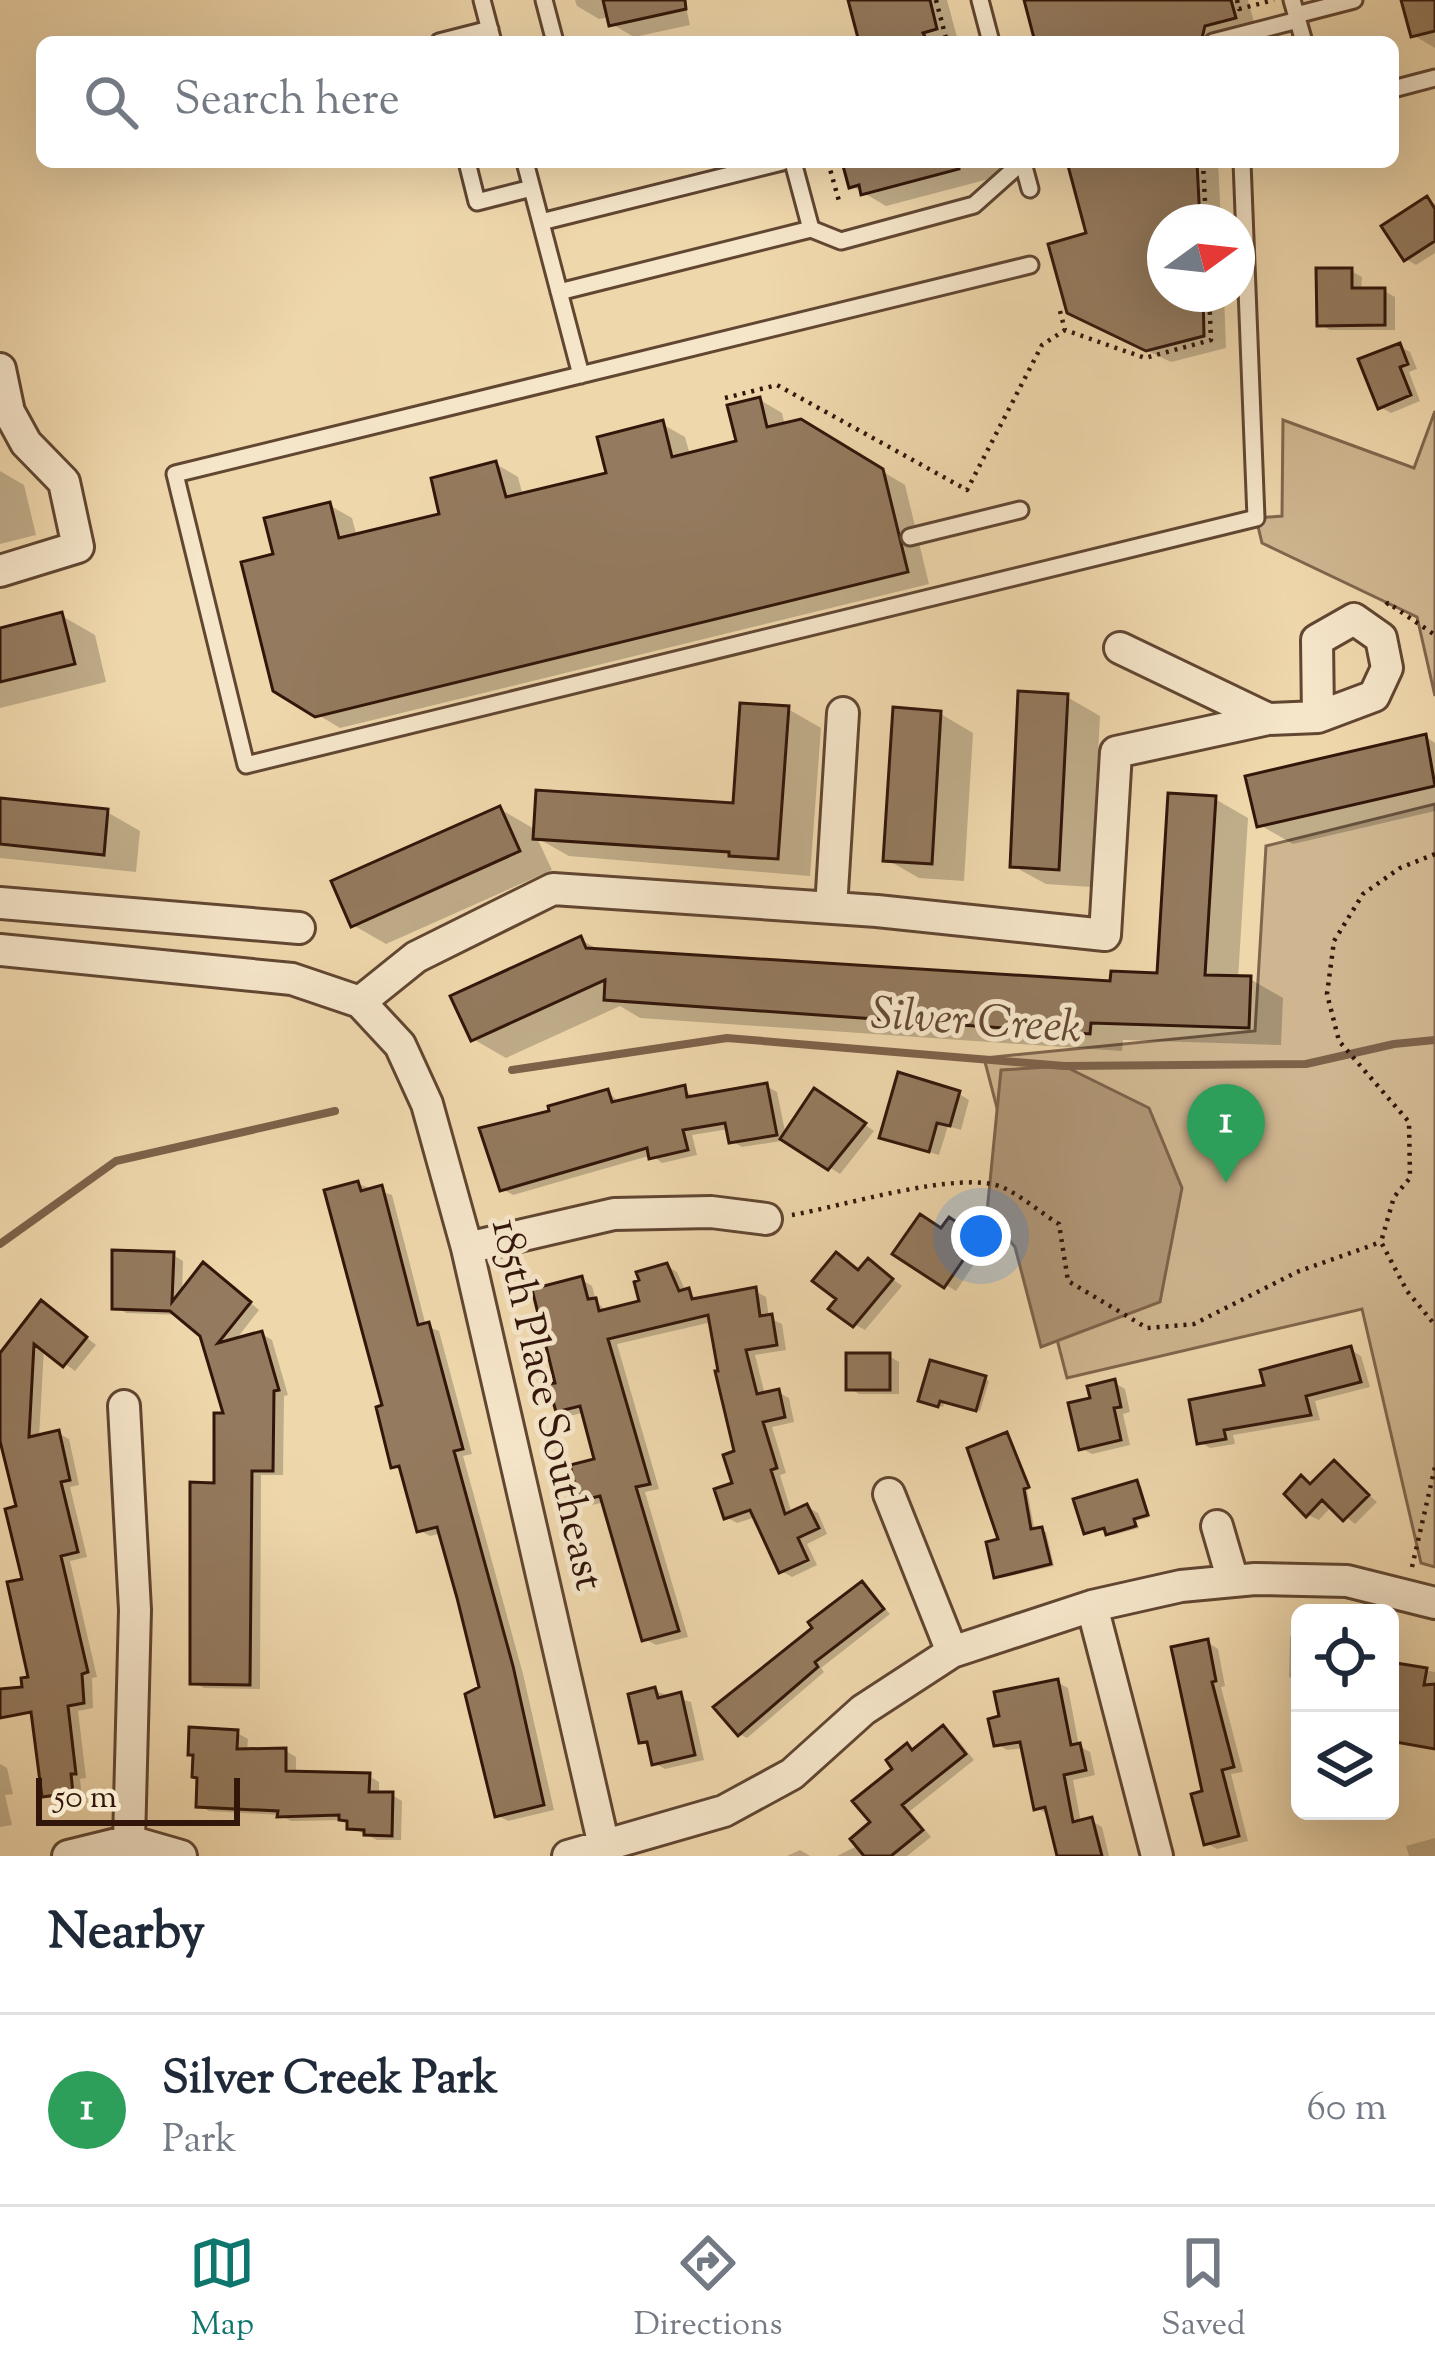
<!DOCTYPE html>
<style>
:root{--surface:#fff;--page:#f2f2f3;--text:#1f2937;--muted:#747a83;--line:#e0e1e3;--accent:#0f766e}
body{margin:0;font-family:"Sorts Mill Goudy",serif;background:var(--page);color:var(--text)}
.controls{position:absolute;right:36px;bottom:36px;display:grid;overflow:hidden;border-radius:18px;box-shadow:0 12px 48px #0002}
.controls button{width:108px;height:108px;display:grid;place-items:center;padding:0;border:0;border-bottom:3px solid var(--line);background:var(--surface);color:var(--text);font:60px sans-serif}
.compass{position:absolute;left:1147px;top:204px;width:108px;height:108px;border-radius:50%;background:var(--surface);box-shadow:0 12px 48px #0002;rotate:75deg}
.scale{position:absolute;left:36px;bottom:30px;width:204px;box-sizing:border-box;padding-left:12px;border:6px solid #32160a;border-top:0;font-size:33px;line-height:42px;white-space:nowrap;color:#32160a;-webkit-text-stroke:9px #f5e5c9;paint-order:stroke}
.you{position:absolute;left:981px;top:1236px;width:42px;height:42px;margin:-30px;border:9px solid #fff;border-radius:50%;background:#1a73e8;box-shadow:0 0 0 18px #1a73e833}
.badge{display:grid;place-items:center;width:78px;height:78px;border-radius:50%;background:var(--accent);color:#fff;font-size:39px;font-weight:700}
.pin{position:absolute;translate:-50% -99px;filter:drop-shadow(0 3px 6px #0008)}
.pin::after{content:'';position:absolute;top:63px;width:42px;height:36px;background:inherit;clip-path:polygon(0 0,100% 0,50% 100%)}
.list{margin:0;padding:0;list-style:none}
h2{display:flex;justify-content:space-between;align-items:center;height:156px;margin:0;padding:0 48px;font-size:51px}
h2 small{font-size:39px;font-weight:400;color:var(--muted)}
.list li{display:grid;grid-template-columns:78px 1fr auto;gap:36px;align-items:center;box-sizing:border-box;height:192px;padding:0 48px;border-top:3px solid var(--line)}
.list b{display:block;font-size:45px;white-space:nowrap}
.list p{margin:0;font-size:39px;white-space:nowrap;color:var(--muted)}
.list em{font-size:39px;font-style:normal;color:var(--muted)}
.icon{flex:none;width:66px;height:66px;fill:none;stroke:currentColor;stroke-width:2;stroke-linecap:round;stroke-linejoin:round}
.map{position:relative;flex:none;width:1435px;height:1856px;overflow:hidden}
.search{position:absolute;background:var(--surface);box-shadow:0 12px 48px #0002;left:36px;right:36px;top:36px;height:132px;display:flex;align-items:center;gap:30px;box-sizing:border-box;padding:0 42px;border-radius:18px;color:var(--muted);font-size:45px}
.sheet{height:348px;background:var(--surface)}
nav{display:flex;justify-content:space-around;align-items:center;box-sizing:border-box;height:168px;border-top:3px solid var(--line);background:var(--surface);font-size:33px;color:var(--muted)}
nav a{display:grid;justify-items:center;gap:6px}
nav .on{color:var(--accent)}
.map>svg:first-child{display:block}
</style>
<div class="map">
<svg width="1435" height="1856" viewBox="0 0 1435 1856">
<rect width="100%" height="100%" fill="#efd7ac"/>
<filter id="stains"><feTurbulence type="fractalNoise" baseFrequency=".00167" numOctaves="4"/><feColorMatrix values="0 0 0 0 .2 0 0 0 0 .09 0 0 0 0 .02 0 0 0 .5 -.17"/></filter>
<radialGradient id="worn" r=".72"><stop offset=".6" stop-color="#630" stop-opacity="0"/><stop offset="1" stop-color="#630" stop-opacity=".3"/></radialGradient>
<!-- green -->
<path fill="#cfb690" stroke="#80664d" stroke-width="3" d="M 1435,411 L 1435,696 L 1417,617 L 1262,543 L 1256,518 L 1282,516 L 1283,420 L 1414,468 Z
M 1435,804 L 1435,1567 L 1421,1563 L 1362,1309 L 1067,1378 L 984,1058 L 1255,1031 L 1266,846 Z"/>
<!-- water -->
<path fill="#af9575" stroke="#7d624a" stroke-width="3" d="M 1064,1066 L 1149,1108 L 1182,1188 L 1160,1302 L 1041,1347 L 1015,1247 L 987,1212 L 1001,1070 Z"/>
<!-- shadow -->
<path fill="#0003" d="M 575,0 L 681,0 L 685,3 L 690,25 L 634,37 L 612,24 L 610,17 L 599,19 L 577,6 Z
M 851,0 L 947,0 L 958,41 L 862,42 Z
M 1027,0 L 1248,0 L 1256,30 L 1232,42 L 1038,42 Z
M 1404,0 L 1435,0 L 1435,48 L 1413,35 Z
M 845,162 L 1013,162 L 1006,164 L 1008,174 L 886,206 L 852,186 Z
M 1070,162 L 1218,162 L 1221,222 L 1165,222 L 1165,294 L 1224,294 L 1226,348 L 1171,362 L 1093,325 L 1090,236 Z
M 1427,200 L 1435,204 L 1435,253 L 1416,265 L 1406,259 Z
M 1351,271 L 1362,277 L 1361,291 L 1384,291 L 1395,297 L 1395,330 L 1330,330 L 1320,324 Z
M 1399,346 L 1410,352 L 1417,369 L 1409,372 L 1420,401 L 1391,413 L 1380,407 Z
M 760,400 L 782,413 L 785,426 L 800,422 L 905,485 L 929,584 L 340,728 L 275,689 L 277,557 L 329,505 L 352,518 L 357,537 L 443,516 L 496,464 L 518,477 L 523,496 L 610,475 L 662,424 L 685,437 L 690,455 L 739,443 Z
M 0,471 L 24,485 L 36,535 L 0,544 Z
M 62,616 L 95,635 L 106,682 L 0,708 L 0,631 Z
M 1067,697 L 1100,716 L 1091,887 L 1046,884 L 1013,866 Z
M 788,709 L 821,728 L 810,876 L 569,856 L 537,838 L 552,870 L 386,944 L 353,925 L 500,809 L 536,830 L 736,806 Z
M 941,714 L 973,733 L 964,881 L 919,878 L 886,859 Z
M 1426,737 L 1435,743 L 1435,811 L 1293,844 L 1260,825 Z
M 1215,799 L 1248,818 L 1238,979 L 1250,979 L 1283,998 L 1281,1045 L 1123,1040 L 1122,1051 L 640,1018 L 620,1006 L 506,1058 L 473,1039 L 581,940 L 601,951 L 1113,984 L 1160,976 Z
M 0,801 L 107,812 L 140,831 L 136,872 L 0,858 Z
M 766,1086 L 777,1092 L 786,1136 L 825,1097 L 874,1131 L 840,1174 L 787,1140 L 742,1147 L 732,1141 L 729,1129 L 692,1135 L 697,1155 L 662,1163 L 652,1155 L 513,1195 L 502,1189 L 553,1113 L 608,1092 L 620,1103 L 684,1089 L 696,1099 Z
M 959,1094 L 969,1100 L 961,1130 L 948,1126 L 939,1155 L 883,1137 Z
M 358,1184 L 392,1195 L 426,1326 L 439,1331 L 472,1454 L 463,1456 L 523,1674 L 554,1810 L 508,1821 L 497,1815 L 483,1688 L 442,1533 L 430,1536 L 419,1530 L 404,1472 L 393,1466 Z
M 960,1227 L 987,1245 L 956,1291 L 896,1254 Z
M 173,1255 L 183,1261 L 182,1294 L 214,1272 L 259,1310 L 234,1342 L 262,1334 L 272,1340 L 288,1395 L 284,1396 L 283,1475 L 261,1475 L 260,1689 L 204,1688 L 193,1682 L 227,1416 L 203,1334 L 180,1315 L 126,1313 L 116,1307 Z
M 869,1261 L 902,1286 L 865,1330 L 854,1324 L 860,1272 Z
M 667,1266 L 677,1272 L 686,1292 L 700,1300 L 755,1291 L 766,1297 L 769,1318 L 782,1324 L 786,1350 L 755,1355 L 765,1395 L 778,1392 L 789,1398 L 794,1422 L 772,1427 L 786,1473 L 780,1475 L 792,1514 L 807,1507 L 818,1513 L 827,1534 L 807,1544 L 817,1565 L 792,1577 L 781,1571 L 756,1517 L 737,1523 L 726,1517 L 736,1485 L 738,1453 L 712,1322 L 617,1344 L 659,1489 L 645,1492 L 688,1637 L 656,1645 L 645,1639 L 605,1502 L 592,1505 L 581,1499 L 598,1461 L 585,1412 L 570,1416 L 559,1410 L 559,1385 L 582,1280 L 592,1286 L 596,1301 L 607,1312 L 643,1303 Z
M 52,1310 L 96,1345 L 75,1371 L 44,1348 L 39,1438 L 58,1433 L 69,1439 L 79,1485 L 70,1487 L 87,1557 L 70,1561 L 97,1677 L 92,1678 L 93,1708 L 78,1711 L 86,1778 L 80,1779 L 82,1798 L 55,1801 L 45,1795 L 19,1508 L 0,1429 L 0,1358 Z
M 1351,1350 L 1361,1356 L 1370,1387 L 1315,1401 L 1320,1420 L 1233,1435 L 1235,1444 L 1210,1448 L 1200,1442 L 1268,1388 Z
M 889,1356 L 899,1362 L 899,1394 L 859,1394 L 849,1388 Z
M 985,1379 L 989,1381 L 980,1411 L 945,1401 L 943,1407 L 925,1402 Z
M 1115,1383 L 1125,1389 L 1130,1412 L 1123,1414 L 1130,1445 L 1092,1454 L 1081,1448 L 1093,1400 Z
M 1007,1436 L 1031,1489 L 1027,1490 L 1035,1532 L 1046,1532 L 1054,1566 L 1001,1578 L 997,1576 Z
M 1334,1464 L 1377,1502 L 1355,1524 L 1332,1506 L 1319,1520 L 1308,1515 L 1302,1479 L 1313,1485 Z
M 1137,1483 L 1141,1486 L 1150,1517 L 1136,1521 L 1139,1528 L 1113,1535 L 1107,1530 L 1086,1532 Z
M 862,1584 L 890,1614 L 821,1668 L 824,1672 L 747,1738 L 739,1734 L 817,1628 Z
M 1290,1636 L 1300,1636 L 1300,1683 L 1289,1677 Z
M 1207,1642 L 1218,1649 L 1225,1686 L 1221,1687 L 1243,1772 L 1231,1774 L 1248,1841 L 1217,1849 L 1206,1843 Z
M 1390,1665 L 1435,1672 L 1435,1747 L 1390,1743 Z
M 1057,1682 L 1068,1688 L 1079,1746 L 1090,1752 L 1095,1775 L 1073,1780 L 1081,1823 L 1092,1821 L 1102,1827 L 1109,1856 L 1060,1856 L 1047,1814 L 1037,1808 L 1024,1748 L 1007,1750 L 997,1744 Z
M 654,1691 L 691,1702 L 704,1760 L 665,1769 L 655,1763 L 651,1747 L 642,1741 Z
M 944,1729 L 953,1734 L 974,1760 L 910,1811 L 931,1837 L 907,1856 L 837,1856 L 859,1845 L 874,1823 L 907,1747 L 915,1751 Z
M 237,1733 L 248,1739 L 247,1752 L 286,1751 L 296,1757 L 296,1774 L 369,1776 L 379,1782 L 379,1795 L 392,1795 L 402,1801 L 401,1840 L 377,1840 L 350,1827 L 345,1820 L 291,1821 L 280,1815 L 209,1811 L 199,1805 Z
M 0,1764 L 7,1768 L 13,1794 L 5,1795 L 12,1825 L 0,1827 Z
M 1435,1838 L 1435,1856 L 1409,1856 L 1406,1846 Z
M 800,1850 L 810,1856 L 787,1856 Z"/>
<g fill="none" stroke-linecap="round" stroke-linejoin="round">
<!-- stream -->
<path stroke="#7d624a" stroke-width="8" d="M 512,1070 L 727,1038 L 1064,1066 L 1306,1064 L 1394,1044 L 1435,1040
M 0,1244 L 116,1161 L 335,1111"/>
</g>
<!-- building -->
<path fill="#947a5e" stroke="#32160a" stroke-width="3" d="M 603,0 L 685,0 L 686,9 L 609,26 Z
M 848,0 L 930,0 L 937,29 L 923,33 L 928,42 L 859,42 Z
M 1024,0 L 1231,0 L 1236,18 L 1205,26 L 1201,42 L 1035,42 Z
M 1401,0 L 1435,0 L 1435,31 L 1411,37 Z
M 842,162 L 958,162 L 959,169 L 861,195 L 859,185 L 849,188 Z
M 1067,162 L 1197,162 L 1200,222 L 1165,222 L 1165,294 L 1203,294 L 1204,336 L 1146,351 L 1067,313 L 1048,244 L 1086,233 Z
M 1427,196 L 1435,209 L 1435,241 L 1404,261 L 1381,226 Z
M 1316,268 L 1352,268 L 1352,288 L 1385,288 L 1385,325 L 1317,326 Z
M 1400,343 L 1408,364 L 1400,367 L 1411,395 L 1378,409 L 1358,359 Z
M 760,397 L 767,427 L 801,419 L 883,469 L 908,572 L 315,717 L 273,691 L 241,562 L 273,554 L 264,518 L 330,502 L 339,538 L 439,514 L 431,478 L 496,461 L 506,497 L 606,473 L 597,437 L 663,420 L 672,457 L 736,441 L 727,405 Z
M 62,612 L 75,664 L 0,682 L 0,628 Z
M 1018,691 L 1068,694 L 1059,870 L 1010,867 Z
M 740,703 L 789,706 L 778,859 L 729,856 L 729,852 L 533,839 L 536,790 L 733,803 Z
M 893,707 L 941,711 L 932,864 L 883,861 Z
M 1426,734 L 1435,786 L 1257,827 L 1245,776 Z
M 1168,793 L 1216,796 L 1205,975 L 1251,976 L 1249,1028 L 1091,1023 L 1090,1034 L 604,1000 L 605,980 L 471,1041 L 450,996 L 581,936 L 586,948 L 1110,981 L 1111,971 L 1157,973 Z
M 0,798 L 108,809 L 104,855 L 0,844 Z
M 500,806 L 520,851 L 351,927 L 331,881 Z
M 898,1072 L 960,1091 L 950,1126 L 937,1123 L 929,1152 L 879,1138 Z
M 767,1083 L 777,1135 L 729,1143 L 725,1123 L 683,1130 L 688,1150 L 649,1159 L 647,1148 L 500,1191 L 479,1128 L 549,1111 L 548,1106 L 608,1089 L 612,1102 L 685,1085 L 687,1097 Z
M 814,1088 L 866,1123 L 828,1170 L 780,1139 Z
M 358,1181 L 361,1191 L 382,1185 L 418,1325 L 429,1322 L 463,1449 L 454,1451 L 513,1666 L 544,1805 L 495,1817 L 465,1694 L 479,1687 L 457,1598 L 437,1527 L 417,1532 L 399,1466 L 391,1468 L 376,1407 L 382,1405 L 324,1190 Z
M 920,1214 L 941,1228 L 949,1217 L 979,1237 L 944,1288 L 892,1254 Z
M 112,1250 L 174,1252 L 172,1302 L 203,1262 L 251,1302 L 218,1343 L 262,1331 L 279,1390 L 274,1391 L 273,1471 L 252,1471 L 250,1685 L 190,1684 L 190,1482 L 214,1483 L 214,1413 L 223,1413 L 200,1336 L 170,1311 L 112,1309 Z
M 836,1252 L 858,1270 L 868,1258 L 893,1279 L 853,1327 L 828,1309 L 836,1299 L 812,1281 Z
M 667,1263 L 679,1291 L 689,1288 L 692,1299 L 756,1287 L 760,1316 L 772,1314 L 777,1345 L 746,1350 L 757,1394 L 779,1389 L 785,1417 L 763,1422 L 777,1468 L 771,1470 L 785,1514 L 807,1504 L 819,1528 L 798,1538 L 808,1560 L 779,1573 L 750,1510 L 724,1519 L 714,1489 L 732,1483 L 723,1455 L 734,1451 L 715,1371 L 718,1371 L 708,1315 L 608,1339 L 650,1484 L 636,1487 L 679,1631 L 642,1641 L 600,1496 L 579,1501 L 570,1465 L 594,1459 L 580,1406 L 556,1412 L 548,1384 L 555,1383 L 532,1289 L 582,1276 L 588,1299 L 596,1298 L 599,1311 L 639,1301 L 634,1282 L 639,1280 L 636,1272 Z
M 41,1300 L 87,1337 L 63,1367 L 34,1344 L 29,1437 L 59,1430 L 70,1480 L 61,1482 L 78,1552 L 61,1556 L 88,1672 L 82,1674 L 84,1703 L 68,1706 L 76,1774 L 71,1774 L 73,1793 L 42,1797 L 31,1712 L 0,1718 L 0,1689 L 22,1687 L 21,1678 L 28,1677 L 7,1582 L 22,1579 L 5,1509 L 16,1506 L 0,1441 L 0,1353 Z
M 1351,1346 L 1361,1382 L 1306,1396 L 1311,1415 L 1224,1430 L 1226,1439 L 1197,1444 L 1189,1400 L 1264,1385 L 1260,1370 Z
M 846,1353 L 890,1353 L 890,1390 L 846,1390 Z
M 930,1360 L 986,1376 L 976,1411 L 940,1401 L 938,1407 L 918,1401 Z
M 1115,1379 L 1121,1407 L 1114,1408 L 1121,1440 L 1079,1450 L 1068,1403 L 1090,1398 L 1087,1386 Z
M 1007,1432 L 1029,1487 L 1024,1489 L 1031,1529 L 1042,1527 L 1051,1564 L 994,1578 L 986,1542 L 998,1539 L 967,1448 Z
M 1334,1460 L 1369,1495 L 1343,1521 L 1322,1500 L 1306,1517 L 1284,1494 L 1301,1475 L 1310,1484 Z
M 1137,1480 L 1148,1515 L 1134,1519 L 1136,1526 L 1106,1535 L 1104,1528 L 1084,1534 L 1073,1499 Z
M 862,1581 L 884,1609 L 815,1662 L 818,1667 L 738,1736 L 713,1707 L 812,1628 L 808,1622 Z
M 1208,1639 L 1216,1681 L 1212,1682 L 1234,1767 L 1222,1770 L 1239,1836 L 1204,1845 L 1191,1794 L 1202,1791 L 1171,1647 Z
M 1390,1662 L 1427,1668 L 1424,1685 L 1435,1684 L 1435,1749 L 1390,1741 Z
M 1058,1679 L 1071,1745 L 1080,1743 L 1086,1770 L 1064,1775 L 1073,1822 L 1092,1817 L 1102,1856 L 1057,1856 L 1045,1807 L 1034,1810 L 1020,1742 L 994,1746 L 988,1719 L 999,1716 L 994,1692 Z
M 655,1687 L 658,1698 L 681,1692 L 695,1755 L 652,1765 L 647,1742 L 639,1743 L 628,1694 Z
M 943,1725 L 966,1754 L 902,1805 L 923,1830 L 891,1856 L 864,1856 L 850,1839 L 870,1822 L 852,1801 L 892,1769 L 886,1760 L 907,1743 L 912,1750 Z
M 189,1727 L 238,1730 L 237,1749 L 286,1748 L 286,1771 L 370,1773 L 369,1792 L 393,1792 L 392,1836 L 364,1835 L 364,1830 L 347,1829 L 347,1821 L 339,1820 L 339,1815 L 277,1817 L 278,1811 L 196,1807 L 197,1778 L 192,1777 L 193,1755 L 188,1755 Z"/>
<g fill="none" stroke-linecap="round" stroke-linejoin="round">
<!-- service casing -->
<g stroke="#614632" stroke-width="21">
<path id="service" d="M 482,0 L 493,42
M 544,0 L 555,42
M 980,0 L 991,42
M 1292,0 L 1304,42
M 1296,15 L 1354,0
M 439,42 L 490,29
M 1213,42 L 1298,20
M 1393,89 L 1435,78
M 467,162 L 477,202 L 532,188
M 525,162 L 581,375
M 1023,163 L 1030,189
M 541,222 L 782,162
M 811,229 L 841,241 L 974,205 L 1022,162
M 1030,265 L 175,474 L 246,765 L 1256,518 L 1242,162
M 559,292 L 811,229 L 793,162
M 910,537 L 1020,510"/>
</g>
<!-- minor casing -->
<g stroke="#614632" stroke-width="36">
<path id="minor" d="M 0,369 L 9,412 L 26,443 L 64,482 L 78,547 L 0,571
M 1120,648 L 1268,719
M 0,903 L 299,928
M 831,908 L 843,713
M 0,950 L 292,979 L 360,1002 L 400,1045 L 427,1104 L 467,1248 L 604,1846
M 360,1002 L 416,957 L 553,889 L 877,911 L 1105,935 L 1116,752 L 1268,719 L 1318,717 L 1374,696 L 1387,668 L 1381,638 L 1354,619 L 1317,640 L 1318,717
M 467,1248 L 614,1214 L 711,1212 L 766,1219
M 124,1406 L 135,1610 L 129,1841
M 889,1494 L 952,1652
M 1217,1526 L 1233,1581
M 1092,1606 L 1157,1856
M 68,1856 L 129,1841 L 181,1856
M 568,1856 L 724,1811 L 792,1774 L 863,1710 L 952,1652 L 1092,1606 L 1181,1586 L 1255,1579 L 1347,1581 L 1435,1603"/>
</g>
<!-- path -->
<path stroke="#32160a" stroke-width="4.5" stroke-dasharray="3 6" stroke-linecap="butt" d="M 936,0 L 947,42
M 1237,0 L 1239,9 L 1274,0
M 828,162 L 839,201
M 1203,162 L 1206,222
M 1060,311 L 1065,330 L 1145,358 L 1211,340 L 1209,294
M 725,398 L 777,385 L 967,490 L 1042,345 L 1065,330
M 1386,605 L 1388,603 L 1435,635
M 1435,854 L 1400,868 L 1363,894 L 1334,941 L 1327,994 L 1339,1041 L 1409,1122 L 1410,1178 L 1394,1197 L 1381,1242 L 1407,1291 L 1435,1325
M 792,1215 C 840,1207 964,1168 1004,1188 C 1023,1197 1041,1213 1059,1224 L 1068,1281 L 1147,1328 L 1194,1324 L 1297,1272 L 1381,1242
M 1412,1567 L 1435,1467"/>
<!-- service -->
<use href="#service" stroke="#f5e5c9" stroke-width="15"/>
<!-- minor -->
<use href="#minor" stroke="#f5e5c9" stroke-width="30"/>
</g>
<g text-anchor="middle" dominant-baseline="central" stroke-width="10" stroke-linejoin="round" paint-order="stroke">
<!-- street labels -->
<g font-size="42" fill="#32160a" stroke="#f5e5c9">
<text transform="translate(545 1405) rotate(77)">185th Place Southeast</text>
</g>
<!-- water labels -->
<g font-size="45" font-style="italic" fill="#644935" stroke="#f5e5c9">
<text transform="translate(976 1024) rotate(4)">Silver Creek</text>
</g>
</g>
<rect width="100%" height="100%" filter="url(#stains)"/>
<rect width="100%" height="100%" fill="url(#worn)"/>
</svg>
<div class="controls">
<button><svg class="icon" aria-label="locate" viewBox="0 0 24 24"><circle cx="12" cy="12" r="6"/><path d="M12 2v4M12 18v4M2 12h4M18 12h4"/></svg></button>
<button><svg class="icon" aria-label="layers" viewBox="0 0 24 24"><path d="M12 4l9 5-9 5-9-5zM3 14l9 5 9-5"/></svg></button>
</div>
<svg class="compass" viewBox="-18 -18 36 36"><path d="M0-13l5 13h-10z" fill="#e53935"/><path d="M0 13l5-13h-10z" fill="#747a83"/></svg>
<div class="scale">50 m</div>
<div class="you"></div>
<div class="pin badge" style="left:1226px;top:1183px;background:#2e9e5b">1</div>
<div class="search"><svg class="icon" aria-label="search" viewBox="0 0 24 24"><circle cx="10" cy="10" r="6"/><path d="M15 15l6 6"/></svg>Search here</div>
</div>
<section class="sheet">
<h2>Nearby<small></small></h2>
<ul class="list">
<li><span class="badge" style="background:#2e9e5b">1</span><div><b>Silver Creek Park</b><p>Park</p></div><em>60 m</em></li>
</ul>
</section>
<nav>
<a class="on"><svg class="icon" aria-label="map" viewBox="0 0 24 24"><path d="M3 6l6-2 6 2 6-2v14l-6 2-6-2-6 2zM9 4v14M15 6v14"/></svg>Map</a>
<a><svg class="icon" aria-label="directions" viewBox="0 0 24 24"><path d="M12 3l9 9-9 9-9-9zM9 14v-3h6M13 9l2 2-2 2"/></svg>Directions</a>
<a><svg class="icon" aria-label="saved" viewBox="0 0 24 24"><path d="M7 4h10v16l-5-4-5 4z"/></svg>Saved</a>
</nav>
